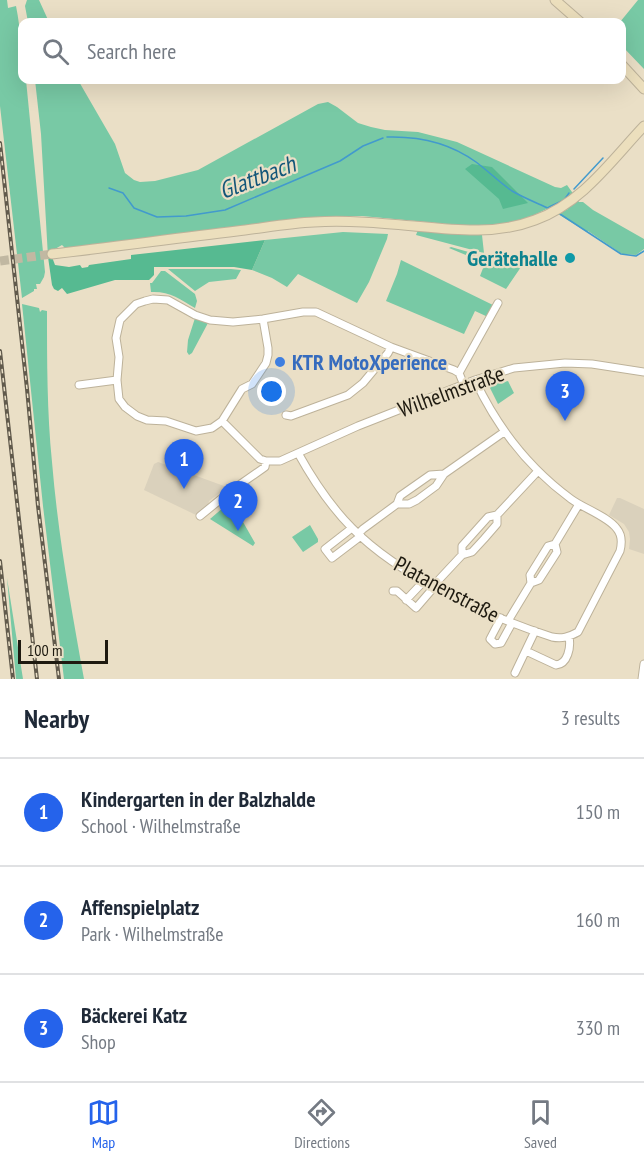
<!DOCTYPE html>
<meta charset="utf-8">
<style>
:root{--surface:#fff;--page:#f2f2f3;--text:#1f2937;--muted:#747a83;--line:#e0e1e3;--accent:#2563eb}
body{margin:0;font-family:"PT Sans Narrow",sans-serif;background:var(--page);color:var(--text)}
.scale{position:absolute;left:18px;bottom:15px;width:90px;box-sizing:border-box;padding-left:6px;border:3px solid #1e1a10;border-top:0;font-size:16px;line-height:21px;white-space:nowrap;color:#1e1a10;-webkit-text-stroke:4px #eadfc6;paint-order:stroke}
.you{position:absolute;left:272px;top:392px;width:21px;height:21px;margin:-15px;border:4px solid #fff;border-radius:50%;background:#1a73e8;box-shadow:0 0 0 9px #1a73e833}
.badge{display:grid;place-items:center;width:39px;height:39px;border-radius:50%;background:var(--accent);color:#fff;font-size:20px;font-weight:700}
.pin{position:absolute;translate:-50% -50px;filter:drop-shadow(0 2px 3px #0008)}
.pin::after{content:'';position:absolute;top:32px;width:21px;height:18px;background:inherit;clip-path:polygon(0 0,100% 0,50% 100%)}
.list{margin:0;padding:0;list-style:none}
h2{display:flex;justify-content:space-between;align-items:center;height:78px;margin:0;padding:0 24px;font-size:26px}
h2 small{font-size:20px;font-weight:400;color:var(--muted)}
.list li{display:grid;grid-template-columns:39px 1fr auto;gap:18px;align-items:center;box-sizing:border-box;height:108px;padding:0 24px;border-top:2px solid var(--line)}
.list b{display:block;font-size:22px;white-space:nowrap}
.list p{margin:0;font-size:20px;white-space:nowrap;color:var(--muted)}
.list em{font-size:20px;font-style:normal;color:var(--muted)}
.icon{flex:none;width:33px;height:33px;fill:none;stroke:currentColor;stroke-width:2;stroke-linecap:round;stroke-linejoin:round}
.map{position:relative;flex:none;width:644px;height:679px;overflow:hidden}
.search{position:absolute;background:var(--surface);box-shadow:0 6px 24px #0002;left:18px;right:18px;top:18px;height:66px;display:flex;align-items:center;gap:15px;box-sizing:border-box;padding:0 21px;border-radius:12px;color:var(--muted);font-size:22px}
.sheet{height:402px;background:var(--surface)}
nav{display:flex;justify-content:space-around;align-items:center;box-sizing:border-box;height:84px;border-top:2px solid var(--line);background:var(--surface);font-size:16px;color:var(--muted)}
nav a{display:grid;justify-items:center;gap:3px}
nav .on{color:var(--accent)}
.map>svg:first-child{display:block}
</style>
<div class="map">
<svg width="644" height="679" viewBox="0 0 644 679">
<rect width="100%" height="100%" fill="#eadfc6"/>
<!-- education -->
<path fill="#dad1bc" d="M 158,462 L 224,486 L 226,488 L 209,501 L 208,506 L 196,515 L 144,490 L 154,464 Z
M 617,498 L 620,498 L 644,509 L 644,554 L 629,549 L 630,539 L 629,532 L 624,524 L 609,515 Z"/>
<!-- green -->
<path fill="#78c9a5" d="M 0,0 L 7,0 L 8,8 L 16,6 C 21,31 22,54 22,80 L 26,80 L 45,272 L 44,277 L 40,284 L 36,284 L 37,289 L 34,289 L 34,291 L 22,298 L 0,106 Z
M 27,0 L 39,0 L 49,22 L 28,22 L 25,6 Z
M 638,0 L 644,0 L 644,69 L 622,46 L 622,22 L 620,22 Z
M 35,80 L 78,80 L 115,144 L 125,173 L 134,180 L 140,182 L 155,181 L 198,170 L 318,104 L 328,102 L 337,107 L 358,123 L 371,127 L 385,130 L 418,132 L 457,142 L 555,187 L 561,188 L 567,185 L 579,202 L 583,202 L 593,210 L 644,239 L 644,249 L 636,255 L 622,254 L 588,231 L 587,232 L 558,214 L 568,209 L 561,202 L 526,219 L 504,225 L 458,225 L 362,216 L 314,217 L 66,249 L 62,245 L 55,249 L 52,257 L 48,257 L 41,134 Z
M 418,230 L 482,235 L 484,253 L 416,235 Z
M 343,232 L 388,234 L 387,239 L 369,282 L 357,303 L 298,274 L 287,287 L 272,278 L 252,270 L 265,240 Z
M 451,247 L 521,267 L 506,289 L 480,276 L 485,263 L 449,248 Z
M 401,260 L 495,306 L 488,317 L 475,311 L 464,334 L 386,301 L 397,274 Z
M 168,269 L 231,269 L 241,270 L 236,279 L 209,282 L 195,291 Z
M 161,271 L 165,271 L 195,294 L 197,301 L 195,308 C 180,299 169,291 151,292 L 150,283 L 152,283 Z
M 22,304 L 39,308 L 40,312 L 42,310 L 47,311 C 47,361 47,412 52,462 C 58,535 71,607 84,679 L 64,679 L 43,506 Z
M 195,318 L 208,323 L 192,353 L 189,355 L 187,352 L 188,340 Z
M 502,378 L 504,382 L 508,381 L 514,393 L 498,404 L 488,384 Z
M 231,501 L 255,543 L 253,546 L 210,519 Z
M 310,525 L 318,539 L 318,542 L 303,552 L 292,537 Z
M 7,578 L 23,679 L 16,679 Z"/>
<!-- forest -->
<path fill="#56ba91" d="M 472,164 L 492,167 L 528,203 L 503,209 L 499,199 L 465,169 Z
M 265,240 L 252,270 L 234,267 L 154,267 L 154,275 L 149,280 L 115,280 L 67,294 L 62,288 L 58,291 L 54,289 L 52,285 L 48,257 L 52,257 L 55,265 L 69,267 L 80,265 L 82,268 L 88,267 L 89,265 L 131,259 L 131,255 Z"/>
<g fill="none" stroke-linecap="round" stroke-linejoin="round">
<!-- stream -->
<path stroke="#429acd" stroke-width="1.5" d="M 387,137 C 419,136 450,143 476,162 C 488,171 499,182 512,191 C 524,198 537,203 550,209
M 109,188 L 123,193 L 134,208 L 157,217 L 186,216 L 225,210 L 340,161 L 363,146 L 383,138
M 574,189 L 603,158
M 549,207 L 564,200 L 569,193
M 560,214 L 621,254 L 636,256 L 644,251"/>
<!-- secondary-tunnel -->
<path stroke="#c1b8a2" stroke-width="9" stroke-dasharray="9 4.5" stroke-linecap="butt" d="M 0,261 L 52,254"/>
<!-- street casing -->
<g stroke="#bdb29a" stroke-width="9">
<path id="street" d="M 263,319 L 268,348 L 268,355 L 266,363 L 252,384 L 242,389 L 222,421 L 212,428 L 196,431 L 166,421 L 147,420 L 137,416 L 125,407 L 119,399 L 117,380 L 119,357 L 116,338 L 120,320 L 136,304 L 145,301 L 153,299 L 168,300 L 195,315 L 210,320 L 233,322 L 263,319 L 303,312 L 316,312 L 391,347 L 454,370 L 459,373 L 464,385
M 459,373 L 498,303
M 79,385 L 117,380
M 286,415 L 291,416 L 348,395 L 363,383 L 388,353 L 391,347
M 222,421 L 260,459 L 266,461 L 280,461 L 358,426 L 475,380 L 514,368 L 565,363 L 592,364 L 644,372
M 298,453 C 313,480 330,506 352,528 C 400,577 487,616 552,637 C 562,639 569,637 578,632 L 620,551 C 622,543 622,535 617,529 C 609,517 583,508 571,499 C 529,468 497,427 475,380
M 397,504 L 400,496 L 430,475 L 444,474 L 504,432
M 200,516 L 232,490 L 265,467 L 266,461
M 352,528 L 325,549 L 332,558 L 361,536
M 358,534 L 363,529 L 397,504 L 409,504 L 417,500 L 436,486 L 444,474
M 462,555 L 462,546 L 488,517 L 497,515 L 538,471
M 531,583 L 530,575 L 548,546 L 555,544 L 579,504
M 433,586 L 462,555 L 472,552 L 484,539 L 497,524 L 497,515
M 393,591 L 397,591 L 416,608 L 435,586
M 406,600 L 424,581
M 501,618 L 490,639 L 495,644 L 501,643 L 512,623
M 508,621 L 531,583 L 539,580 L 557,552 L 555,544
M 526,651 L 556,665 C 568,664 571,647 569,637
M 515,673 L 535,631
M 642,679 L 644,664"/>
</g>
<!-- secondary casing -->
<g stroke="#bdb29a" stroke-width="11">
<path id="secondary" d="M 555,0 L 580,22
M 622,65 L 644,89
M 52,254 C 114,247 176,238 237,231 C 263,228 289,223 314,222 C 347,220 381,223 414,226 C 455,230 496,235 535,220 C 582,203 611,161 644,126"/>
</g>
<!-- street -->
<use href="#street" stroke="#fff" stroke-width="7"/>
<!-- secondary -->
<use href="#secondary" stroke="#ecdfbd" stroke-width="9"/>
<!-- rail casing -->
<g stroke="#615a4c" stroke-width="4">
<path id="rail" d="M 0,143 L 27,389 L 38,506 L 59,679
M 0,351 L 37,679
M 0,561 L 13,679"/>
</g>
<!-- rail -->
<use href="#rail" stroke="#eadfc6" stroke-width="1.5" stroke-dasharray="4.5" stroke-linecap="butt"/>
</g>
<!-- markers -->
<circle fill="#0f9aa8" stroke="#eadfc6" stroke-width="2" cx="570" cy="258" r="6"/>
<circle fill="#3f7fe0" stroke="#eadfc6" stroke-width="2" cx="280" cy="362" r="6"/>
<g text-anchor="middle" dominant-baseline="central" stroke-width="4.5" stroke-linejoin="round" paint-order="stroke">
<!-- culture labels -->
<g font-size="22" font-weight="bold" fill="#0d838f" stroke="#eadfc6" text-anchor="end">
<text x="558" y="258">Gerätehalle</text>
</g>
<!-- shop labels -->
<g font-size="22" font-weight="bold" fill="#366cbe" stroke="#eadfc6" text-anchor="start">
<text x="292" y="362">KTR MotoXperience</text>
</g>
<!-- street labels -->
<g font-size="22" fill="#1e1a10" stroke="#eadfc6">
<text transform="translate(451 391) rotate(-20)">Wilhelmstraße</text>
<text transform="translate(447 589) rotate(28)">Platanenstraße</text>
</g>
<!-- water labels -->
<g font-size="24" font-style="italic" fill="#135679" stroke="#eadfc6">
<text transform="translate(257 177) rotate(-21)">Glattbach</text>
</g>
</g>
</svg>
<div class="scale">100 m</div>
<div class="you"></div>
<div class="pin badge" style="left:184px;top:489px">1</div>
<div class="pin badge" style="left:238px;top:531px">2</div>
<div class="pin badge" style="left:565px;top:421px">3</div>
<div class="search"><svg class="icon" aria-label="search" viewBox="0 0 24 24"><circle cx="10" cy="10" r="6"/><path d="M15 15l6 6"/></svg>Search here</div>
</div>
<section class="sheet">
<h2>Nearby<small>3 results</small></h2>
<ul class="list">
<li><span class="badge">1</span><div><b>Kindergarten in der Balzhalde</b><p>School · Wilhelmstraße</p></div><em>150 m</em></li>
<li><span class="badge">2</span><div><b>Affenspielplatz</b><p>Park · Wilhelmstraße</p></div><em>160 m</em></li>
<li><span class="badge">3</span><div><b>Bäckerei Katz</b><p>Shop</p></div><em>330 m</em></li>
</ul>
</section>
<nav>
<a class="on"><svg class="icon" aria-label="map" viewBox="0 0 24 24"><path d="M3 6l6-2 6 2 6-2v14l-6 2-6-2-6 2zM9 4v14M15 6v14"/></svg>Map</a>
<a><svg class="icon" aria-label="directions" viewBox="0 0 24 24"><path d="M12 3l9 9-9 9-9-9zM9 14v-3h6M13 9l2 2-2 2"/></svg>Directions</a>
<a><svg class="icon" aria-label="saved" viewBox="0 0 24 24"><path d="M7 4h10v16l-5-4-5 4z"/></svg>Saved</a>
</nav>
